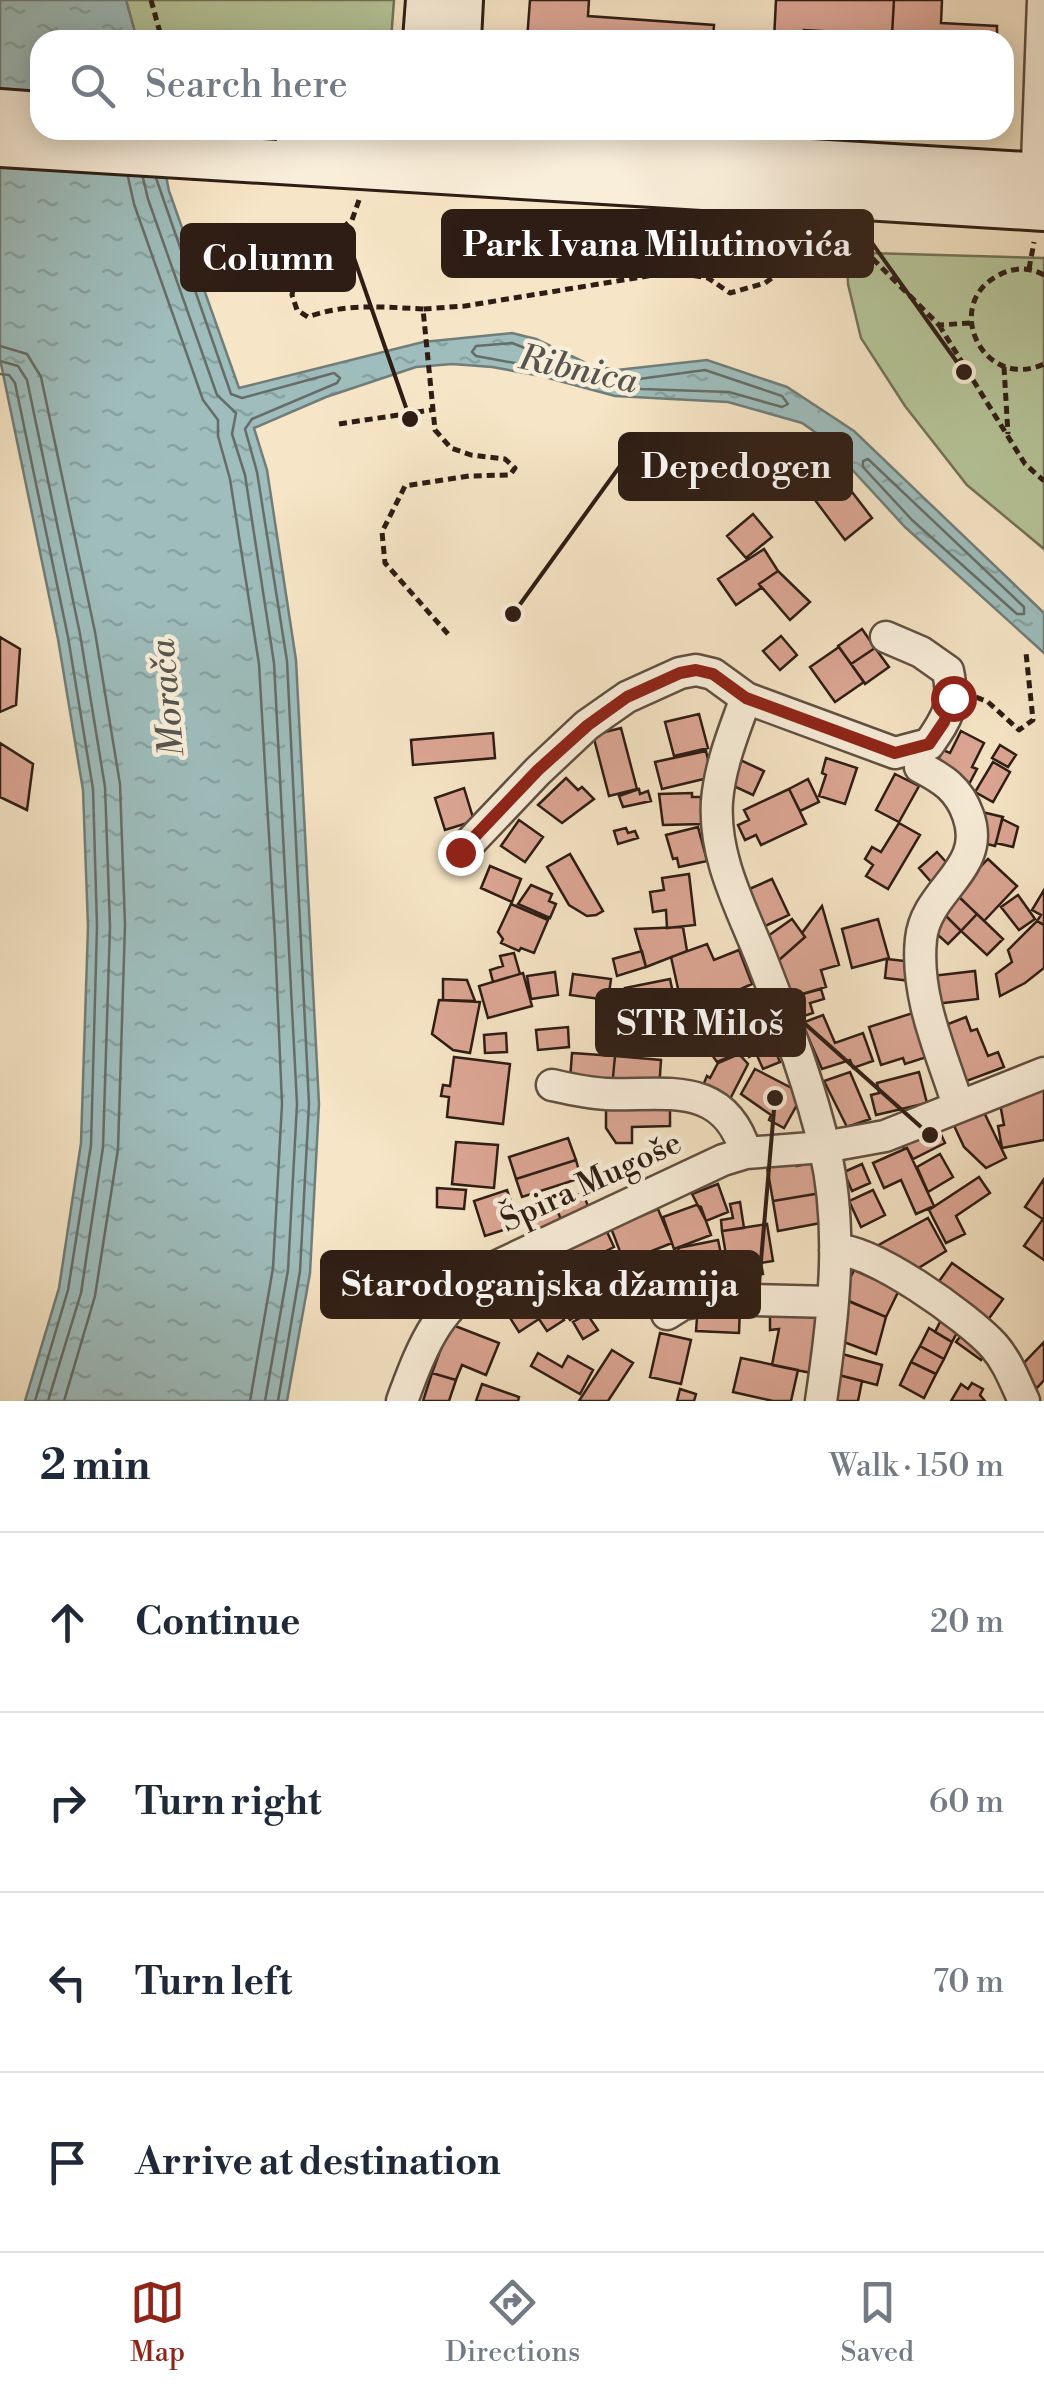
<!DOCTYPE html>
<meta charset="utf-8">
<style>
:root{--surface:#fff;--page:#f6f6f7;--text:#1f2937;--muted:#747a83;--line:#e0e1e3;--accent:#8f2418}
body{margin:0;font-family:"Libre Bodoni",serif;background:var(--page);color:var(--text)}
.stop{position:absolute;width:30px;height:30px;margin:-22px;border:8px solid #8f2418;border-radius:50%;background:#fff}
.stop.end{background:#8f2418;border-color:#fff;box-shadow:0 2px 10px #0008}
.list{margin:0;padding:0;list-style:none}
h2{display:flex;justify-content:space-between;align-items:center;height:130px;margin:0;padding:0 40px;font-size:42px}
h2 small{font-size:32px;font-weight:400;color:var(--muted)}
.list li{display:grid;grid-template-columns:65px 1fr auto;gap:30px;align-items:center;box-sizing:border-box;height:180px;padding:0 40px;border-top:2px solid var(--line)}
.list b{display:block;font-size:38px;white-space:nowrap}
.list em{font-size:32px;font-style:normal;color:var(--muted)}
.icon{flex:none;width:55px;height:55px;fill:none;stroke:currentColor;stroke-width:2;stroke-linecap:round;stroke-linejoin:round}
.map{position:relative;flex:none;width:1044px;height:1401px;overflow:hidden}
.search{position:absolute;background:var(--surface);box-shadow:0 5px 25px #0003;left:30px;right:30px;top:30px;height:110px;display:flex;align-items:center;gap:25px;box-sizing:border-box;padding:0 35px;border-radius:30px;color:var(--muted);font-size:38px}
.sheet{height:850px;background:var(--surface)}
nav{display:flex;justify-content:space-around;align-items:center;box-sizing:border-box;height:140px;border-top:2px solid var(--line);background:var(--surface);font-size:28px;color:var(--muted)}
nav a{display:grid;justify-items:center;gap:5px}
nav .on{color:var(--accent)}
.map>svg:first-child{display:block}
</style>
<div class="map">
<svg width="1044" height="1401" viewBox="0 0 1044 1401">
<defs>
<pattern id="water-ripples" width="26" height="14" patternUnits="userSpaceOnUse" patternTransform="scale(2.5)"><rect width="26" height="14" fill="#9ebdbc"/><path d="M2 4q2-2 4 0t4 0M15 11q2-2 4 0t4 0" fill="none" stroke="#88a2a1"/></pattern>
</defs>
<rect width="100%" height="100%" fill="#f6e5c6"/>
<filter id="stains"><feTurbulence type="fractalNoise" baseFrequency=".002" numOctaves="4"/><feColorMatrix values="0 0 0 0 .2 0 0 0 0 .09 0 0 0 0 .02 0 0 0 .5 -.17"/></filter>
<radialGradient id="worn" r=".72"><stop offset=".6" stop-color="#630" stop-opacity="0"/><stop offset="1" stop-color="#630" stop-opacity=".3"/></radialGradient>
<!-- green -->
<path fill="#b6c69a" stroke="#727258" stroke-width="2.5" d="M 126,0 L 394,0 L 391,40 L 137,40 Z
M 869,253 L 1044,258 L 1044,549 L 967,485 L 905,406 L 861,338 L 848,284 L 847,255 Z"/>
<!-- water -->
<path fill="url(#water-ripples)" stroke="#717d79" stroke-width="2.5" d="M 0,0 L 126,0 L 137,40 L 40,40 L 40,130 L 157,130 L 169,191 L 239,388 L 423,342 L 512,333 L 536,339 L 590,365 L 617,370 L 707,360 L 787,387 L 854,431 L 1044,613 L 1044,653 L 905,527 L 822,437 L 802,423 L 728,402 L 615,396 L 541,376 L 492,367 L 452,364 L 416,367 L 326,397 L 254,428 L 267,470 L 296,660 L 319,1104 L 310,1273 L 287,1401 L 25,1401 L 59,1288 L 81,1143 L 88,927 L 83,790 L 58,639 L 0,359 Z"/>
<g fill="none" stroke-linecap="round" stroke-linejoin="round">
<!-- shore -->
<path stroke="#666d68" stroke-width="2.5" d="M 128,177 L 134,204 L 203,400 L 218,420 L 218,436 L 230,479 L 259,664 L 275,939 L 282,1104 L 273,1268 L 250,1401
M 143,178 L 148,199 L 217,395 L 236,413 L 232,434 L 245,475 L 274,663 L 297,1104 L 288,1270 L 265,1401
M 156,178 L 231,394 L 242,398 L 334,373 L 340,378 L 337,383 L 252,419 L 245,429 L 257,472 L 287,661 L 309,1104 L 300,1271 L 278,1401
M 512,343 L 556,360 L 559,367 L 553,370 L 476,356 L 472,352 L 476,346 Z
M 0,346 L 27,354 L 41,377 L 95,632 L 120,784 L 125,925 L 118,1149 L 95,1296 L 64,1401
M 0,361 L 18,366 L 27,380 L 80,634 L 105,787 L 110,926 L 103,1147 L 81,1293 L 48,1401
M 705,370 L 782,396 L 788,404 L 782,407 L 729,392 L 641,389 L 635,385 L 639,379 Z
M 0,374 L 9,375 L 15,383 L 68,637 L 93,789 L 97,926 L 91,1145 L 68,1290 L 35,1401
M 868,459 L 1024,607 L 1024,614 L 1017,614 L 912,520 L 863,467 L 863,461 Z"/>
</g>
<!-- building -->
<path fill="#dca694" stroke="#2e1d15" stroke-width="2.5" d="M 530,0 L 589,0 L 588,16 L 714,25 L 713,40 L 527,40 Z
M 776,0 L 894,0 L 892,35 L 804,30 L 803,40 L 774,40 Z
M 894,0 L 942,0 L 941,23 L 997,26 L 997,40 L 803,40 L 804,30 L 892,35 Z
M 839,475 L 872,518 L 845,540 L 812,496 Z
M 753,514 L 772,537 L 746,558 L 727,536 Z
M 764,549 L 778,571 L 759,584 L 761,588 L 736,605 L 718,579 Z
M 778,571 L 810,602 L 790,620 L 759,584 Z
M 862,629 L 875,648 L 851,664 L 838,646 Z
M 781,636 L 797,655 L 780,670 L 763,651 Z
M 0,637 L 20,649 L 16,705 L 0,712 Z
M 839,647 L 864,682 L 835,702 L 810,667 Z
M 875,648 L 889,667 L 865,684 L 851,664 Z
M 699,714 L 708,748 L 674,756 L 665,722 Z
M 621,728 L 637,789 L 609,796 L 593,735 Z
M 961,731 L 984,743 L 972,767 L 977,769 L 967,788 L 933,770 L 943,750 L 950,753 Z
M 493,733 L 495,758 L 413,765 L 411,740 Z
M 0,743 L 33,764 L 27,810 L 0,797 Z
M 1000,745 L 1016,755 L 1008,767 L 992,758 Z
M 706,751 L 712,777 L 662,789 L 655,762 Z
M 826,758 L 857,768 L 845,804 L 819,796 L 826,775 L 822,773 Z
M 738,759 L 764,771 L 753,795 L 727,783 Z
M 993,762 L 1010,772 L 993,802 L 975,792 Z
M 895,774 L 919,786 L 899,822 L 876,810 Z
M 566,778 L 578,790 L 582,787 L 594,799 L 562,823 L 538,805 Z
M 808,779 L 819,802 L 800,811 L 789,789 Z
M 464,788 L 474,821 L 445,830 L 435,798 Z
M 639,789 L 640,794 L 648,791 L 651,801 L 623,807 L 619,796 Z
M 789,789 L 806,824 L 761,845 L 756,835 L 745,840 L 738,825 L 749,820 L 744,810 Z
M 692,793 L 692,797 L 701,797 L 702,824 L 663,825 L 659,794 Z
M 982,812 L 1003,817 L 995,846 L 975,841 Z
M 1002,819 L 1018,827 L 1013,847 L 996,843 Z
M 519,820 L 543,837 L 525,862 L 501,846 Z
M 899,823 L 920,835 L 888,889 L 866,876 L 873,865 L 865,859 L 872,847 L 881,852 Z
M 698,827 L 707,861 L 679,867 L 677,858 L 673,859 L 666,835 Z
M 626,828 L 628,833 L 635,831 L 638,838 L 618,844 L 614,831 Z
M 937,852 L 956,873 L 938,890 L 919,868 Z
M 570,854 L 603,911 L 596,915 L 587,916 L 569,905 L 547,867 Z
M 988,859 L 1017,886 L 984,921 L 955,893 Z
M 490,866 L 521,879 L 512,902 L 481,888 Z
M 689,874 L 695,925 L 667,928 L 666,910 L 653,912 L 650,892 L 664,890 L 662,878 Z
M 772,879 L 789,915 L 763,927 L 747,890 Z
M 531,885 L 552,894 L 549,901 L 556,904 L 550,918 L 518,904 Z
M 1044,890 L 1044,925 L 1037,921 L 1041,915 L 1032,910 Z
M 1018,895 L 1035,919 L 1019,930 L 1001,907 Z
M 958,896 L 977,914 L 961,931 L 942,912 Z
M 511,904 L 548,920 L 534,953 L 521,948 L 519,951 L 501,943 L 503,939 L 498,932 Z
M 822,906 L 839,965 L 821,970 L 826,987 L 792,997 L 778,961 L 805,937 L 802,933 Z
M 942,912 L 961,931 L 948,944 L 928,926 Z
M 977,914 L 1003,939 L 987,955 L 961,931 Z
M 792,919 L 805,937 L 778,961 L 765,938 Z
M 878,919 L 889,958 L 852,968 L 842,929 Z
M 1037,921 L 1044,925 L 1044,968 L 1025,983 L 1000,996 L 996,974 L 1012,962 L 1008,950 Z
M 683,927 L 687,951 L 646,967 L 635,929 Z
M 707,944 L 714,960 L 739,950 L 752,984 L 729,994 L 730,996 L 683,1011 L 671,957 Z
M 642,951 L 646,967 L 617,976 L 613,959 Z
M 514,953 L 520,974 L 493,982 L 490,970 L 503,966 L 500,956 Z
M 887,959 L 914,962 L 911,981 L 885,978 Z
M 975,971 L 978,999 L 926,1005 L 923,977 Z
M 555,972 L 558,995 L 531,999 L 527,976 Z
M 523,973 L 532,1006 L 488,1018 L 479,986 Z
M 573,974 L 611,979 L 608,1000 L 570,995 Z
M 443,979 L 467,980 L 475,1001 L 443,1000 Z
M 670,979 L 677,1012 L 658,1015 L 655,1004 L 629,1008 L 625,988 Z
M 821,989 L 824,999 L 810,1003 L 813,1013 L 798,1018 L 792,997 Z
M 439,1000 L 480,1002 L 470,1053 L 453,1050 L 432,1034 Z
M 916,1012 L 930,1056 L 905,1064 L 903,1058 L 881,1065 L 869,1027 Z
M 723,1014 L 724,1018 L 729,1016 L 743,1051 L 717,1062 L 700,1038 L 715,1033 L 708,1017 Z
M 823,1015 L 835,1043 L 863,1033 L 873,1061 L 853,1068 L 850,1060 L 822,1069 L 802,1023 Z
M 966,1017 L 971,1031 L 977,1029 L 988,1056 L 998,1052 L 1004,1067 L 964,1082 L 943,1026 Z
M 568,1027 L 569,1047 L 538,1050 L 536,1030 Z
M 506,1033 L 507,1052 L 485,1053 L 484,1035 Z
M 769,1036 L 780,1062 L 763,1069 L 756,1053 L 749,1057 L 745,1047 Z
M 572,1053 L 615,1056 L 612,1087 L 570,1080 Z
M 739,1054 L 748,1064 L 726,1107 L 699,1095 L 707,1076 L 710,1078 L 718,1063 Z
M 615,1056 L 661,1060 L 659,1090 L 612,1087 Z
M 454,1057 L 510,1064 L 503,1124 L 447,1117 L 449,1097 L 441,1096 L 443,1085 L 450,1086 Z
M 755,1069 L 803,1094 L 784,1128 L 769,1120 L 771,1115 L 741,1094 Z
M 850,1072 L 870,1119 L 847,1127 L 824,1081 Z
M 919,1072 L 927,1103 L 876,1115 L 871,1095 L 879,1093 L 877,1083 Z
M 1044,1084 L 1044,1140 L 1002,1148 L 998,1126 L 1004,1125 L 998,1093 Z
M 979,1102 L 1006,1158 L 986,1168 L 964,1147 L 950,1117 Z
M 670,1104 L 670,1126 L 632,1127 L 632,1143 L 616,1143 L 606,1128 L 606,1105 Z
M 937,1126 L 945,1143 L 913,1159 L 907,1148 L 904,1149 L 901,1143 Z
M 568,1138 L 576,1160 L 516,1179 L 509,1157 Z
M 456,1142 L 498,1145 L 494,1188 L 452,1184 Z
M 907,1148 L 934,1206 L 916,1214 L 901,1180 L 884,1188 L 873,1163 Z
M 940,1154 L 953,1177 L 928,1192 L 917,1167 Z
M 576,1160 L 581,1178 L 522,1197 L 516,1179 Z
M 797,1162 L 797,1166 L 815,1162 L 821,1193 L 773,1201 L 767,1167 Z
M 862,1164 L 870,1183 L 852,1191 L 844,1172 Z
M 979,1177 L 990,1193 L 956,1216 L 965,1234 L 946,1243 L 929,1210 Z
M 1044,1179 L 1044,1220 L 1025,1207 Z
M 718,1184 L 728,1212 L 706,1221 L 692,1194 Z
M 437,1188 L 466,1190 L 464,1209 L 437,1207 Z
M 507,1190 L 519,1225 L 485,1236 L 474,1201 Z
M 873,1190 L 885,1215 L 861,1227 L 849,1201 Z
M 583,1193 L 592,1217 L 564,1228 L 555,1204 Z
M 821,1193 L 826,1222 L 778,1231 L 773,1201 Z
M 740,1202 L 744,1228 L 722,1231 L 721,1220 L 733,1218 L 730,1204 Z
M 555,1204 L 564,1228 L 533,1240 L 524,1216 Z
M 696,1205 L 701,1207 L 711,1235 L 674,1249 L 663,1217 Z
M 658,1209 L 672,1243 L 624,1262 L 611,1228 Z
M 928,1218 L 946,1251 L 912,1272 L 873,1248 Z
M 1043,1219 L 1044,1220 L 1044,1260 L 1024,1246 Z
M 602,1221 L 614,1247 L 565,1271 L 549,1246 Z
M 767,1224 L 773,1261 L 761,1263 L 763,1274 L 730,1279 L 722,1231 Z
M 718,1240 L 726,1277 L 687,1286 L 678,1248 Z
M 549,1246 L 579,1293 L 557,1308 L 564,1320 L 547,1331 L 539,1319 L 519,1332 L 489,1285 Z
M 952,1263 L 1003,1299 L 985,1324 L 935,1287 Z
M 854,1270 L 899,1290 L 886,1317 L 841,1298 Z
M 576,1296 L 585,1310 L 570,1320 L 561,1305 Z
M 849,1301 L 886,1317 L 876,1354 L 841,1341 Z
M 698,1305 L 740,1308 L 739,1333 L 696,1331 Z
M 770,1305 L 823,1306 L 816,1374 L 772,1365 L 779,1329 L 770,1330 Z
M 587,1314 L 598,1330 L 583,1339 L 573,1322 Z
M 943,1316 L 961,1325 L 952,1342 L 935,1332 Z
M 450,1324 L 499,1343 L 486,1375 L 462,1365 L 456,1380 L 432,1373 Z
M 929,1328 L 952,1342 L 944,1359 L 920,1346 Z
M 965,1330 L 988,1350 L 981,1360 L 956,1342 Z
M 660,1333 L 691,1340 L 681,1384 L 650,1377 Z
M 1044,1342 L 1044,1380 L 1037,1388 L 1018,1369 Z
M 920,1346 L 944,1359 L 936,1374 L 911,1362 Z
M 612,1350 L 633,1363 L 608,1401 L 579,1401 Z
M 835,1352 L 882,1365 L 877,1385 L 831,1373 Z
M 538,1353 L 562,1367 L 568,1356 L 593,1370 L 580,1394 L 531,1366 Z
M 741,1358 L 798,1370 L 791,1401 L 773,1401 L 733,1392 Z
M 911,1362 L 936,1374 L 924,1398 L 900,1385 Z
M 432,1373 L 456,1380 L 449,1401 L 423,1401 Z
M 831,1373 L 862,1381 L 858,1401 L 826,1401 Z
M 972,1383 L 983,1389 L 980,1395 L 985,1401 L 951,1401 L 961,1384 L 968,1389 Z
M 482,1384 L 519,1397 L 518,1401 L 476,1401 Z
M 680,1389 L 696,1394 L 694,1401 L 677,1401 Z"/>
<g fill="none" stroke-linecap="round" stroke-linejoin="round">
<!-- street casing -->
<g stroke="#604f41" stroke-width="35">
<path id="street" d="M 1036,190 L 1043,0
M 746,698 C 734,731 720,765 717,801 C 713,861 745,914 765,968 C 788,1027 811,1089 825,1150 C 844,1231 833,1320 821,1401
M 920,767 C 943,779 959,789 968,815 C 988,869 926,889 921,939 C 915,996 941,1052 958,1105
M 461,852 L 538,771 L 587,725 L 627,697 L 680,673 L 696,670 L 713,674 L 746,698 L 895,753 L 929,744 C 948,717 955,705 948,671 L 921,652 L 886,637
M 552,1085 C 570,1089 587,1093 606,1094 C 666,1096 724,1079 746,1153
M 835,1250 C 870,1247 969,1318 994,1346 C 1008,1362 1015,1382 1024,1401
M 667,1314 L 683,1304 L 709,1299 L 832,1302
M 402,1401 C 426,1336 438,1309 495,1267 L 723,1160 L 746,1153 L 824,1147 L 885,1136 L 1044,1073"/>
</g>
<!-- secondary casing -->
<g stroke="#2e1d15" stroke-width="48">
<path id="secondary" d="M 425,40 L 428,0
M 459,40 L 461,0
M 0,111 L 40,114
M 295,130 L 1044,175
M 0,145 L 1044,209"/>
</g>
<!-- path -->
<path stroke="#2e1d15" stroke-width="5" stroke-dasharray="8 5" stroke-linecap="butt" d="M 151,0 L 162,40
M 359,200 L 352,220 L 299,262 L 292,295 L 297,310 L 308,317 C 346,303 383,307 423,309
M 230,226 C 259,226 281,241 299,262
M 845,231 L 939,325 L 971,323
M 1029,269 L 1034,242
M 1044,275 C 1029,267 1014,267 999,275 C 941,304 983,392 1044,364
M 939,325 L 1025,464 L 1044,481
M 1004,367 L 1008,434
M 339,424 L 431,410
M 448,634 L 385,563 L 382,532 L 405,486 L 469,476 L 510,475 L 515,468 L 505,459 L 471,455 L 451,448 L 435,430 L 423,309 L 465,306 L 672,272 L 708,278 L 730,293 L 765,283 L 837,230
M 976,697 L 988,702 L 1019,730 L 1033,720 L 1026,653"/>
<!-- street -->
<use href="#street" stroke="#f9eeda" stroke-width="30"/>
<!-- secondary -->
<use href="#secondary" stroke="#f9eeda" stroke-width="42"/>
</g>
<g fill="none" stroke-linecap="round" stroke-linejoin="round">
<!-- route -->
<path stroke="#8f2418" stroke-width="12" d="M 460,852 L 538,770 L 588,725 L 627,697 L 680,673 L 696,670 L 713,674 L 746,698 L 895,753 L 929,744 L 944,722 L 953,698"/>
</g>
<g text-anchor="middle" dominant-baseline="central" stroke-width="9" stroke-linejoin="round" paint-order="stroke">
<!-- street labels -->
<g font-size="32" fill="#2e1d15" stroke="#f9eeda">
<text transform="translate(591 1182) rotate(-25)">Špira Mugoše</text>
</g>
<!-- water labels -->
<g font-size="35" font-style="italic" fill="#55554f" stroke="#f9eeda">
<text transform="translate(578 370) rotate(12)">Ribnica</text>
<text transform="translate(168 698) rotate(-95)">Morača</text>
</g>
</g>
<!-- callouts -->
<path fill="none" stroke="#2e1d15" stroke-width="4" d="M964 372L872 243M410 419L354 258M513 614L620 466M930 1135L804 1023M775 1098L759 1284"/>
<g fill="#2e1d15" stroke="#f9eeda" stroke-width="4">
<circle cx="964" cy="372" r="10"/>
<circle cx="410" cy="419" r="10"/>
<circle cx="513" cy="614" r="10"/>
<circle cx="930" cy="1135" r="10"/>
<circle cx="775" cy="1098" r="10"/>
</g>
<g fill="#2e1d15" stroke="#2e1d15" stroke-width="4">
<rect x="443" y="211" width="429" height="65" rx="10"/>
<rect x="182" y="225" width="172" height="65" rx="10"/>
<rect x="620" y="434" width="231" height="65" rx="10"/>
<rect x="597" y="990" width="207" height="65" rx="10"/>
<rect x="322" y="1252" width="437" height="65" rx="10"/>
</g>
<g font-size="35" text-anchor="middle" font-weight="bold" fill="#fff">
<text x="657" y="256">Park Ivana Milutinovića</text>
<text x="268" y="270">Column</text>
<text x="736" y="478">Depedogen</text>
<text x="700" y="1035">STR Miloš</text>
<text x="540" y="1296">Starodoganjska džamija</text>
</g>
<rect width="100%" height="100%" filter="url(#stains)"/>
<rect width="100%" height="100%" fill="url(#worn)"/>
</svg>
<div class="stop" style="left:953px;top:698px"></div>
<div class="stop end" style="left:460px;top:852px"></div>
<div class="search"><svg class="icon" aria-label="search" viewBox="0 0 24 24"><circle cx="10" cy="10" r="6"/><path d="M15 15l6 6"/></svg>Search here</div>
</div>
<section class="sheet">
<h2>2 min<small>Walk · 150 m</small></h2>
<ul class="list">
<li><svg class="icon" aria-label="ahead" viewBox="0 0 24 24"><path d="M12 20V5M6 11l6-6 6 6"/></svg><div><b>Continue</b></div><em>20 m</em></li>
<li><svg class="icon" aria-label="right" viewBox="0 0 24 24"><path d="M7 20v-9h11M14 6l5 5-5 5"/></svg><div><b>Turn right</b></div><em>60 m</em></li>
<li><svg class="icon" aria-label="left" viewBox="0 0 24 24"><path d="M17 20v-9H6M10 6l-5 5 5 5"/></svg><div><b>Turn left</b></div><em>70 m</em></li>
<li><svg class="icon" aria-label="arrive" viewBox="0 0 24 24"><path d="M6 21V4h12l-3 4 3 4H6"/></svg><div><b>Arrive at destination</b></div></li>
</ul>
</section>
<nav>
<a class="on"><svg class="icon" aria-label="map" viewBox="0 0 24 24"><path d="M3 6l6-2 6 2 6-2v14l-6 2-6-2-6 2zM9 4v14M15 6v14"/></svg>Map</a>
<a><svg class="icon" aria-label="directions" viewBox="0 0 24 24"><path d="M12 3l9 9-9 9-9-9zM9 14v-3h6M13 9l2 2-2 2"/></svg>Directions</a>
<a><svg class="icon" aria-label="saved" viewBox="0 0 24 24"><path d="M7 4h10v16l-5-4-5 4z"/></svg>Saved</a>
</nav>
